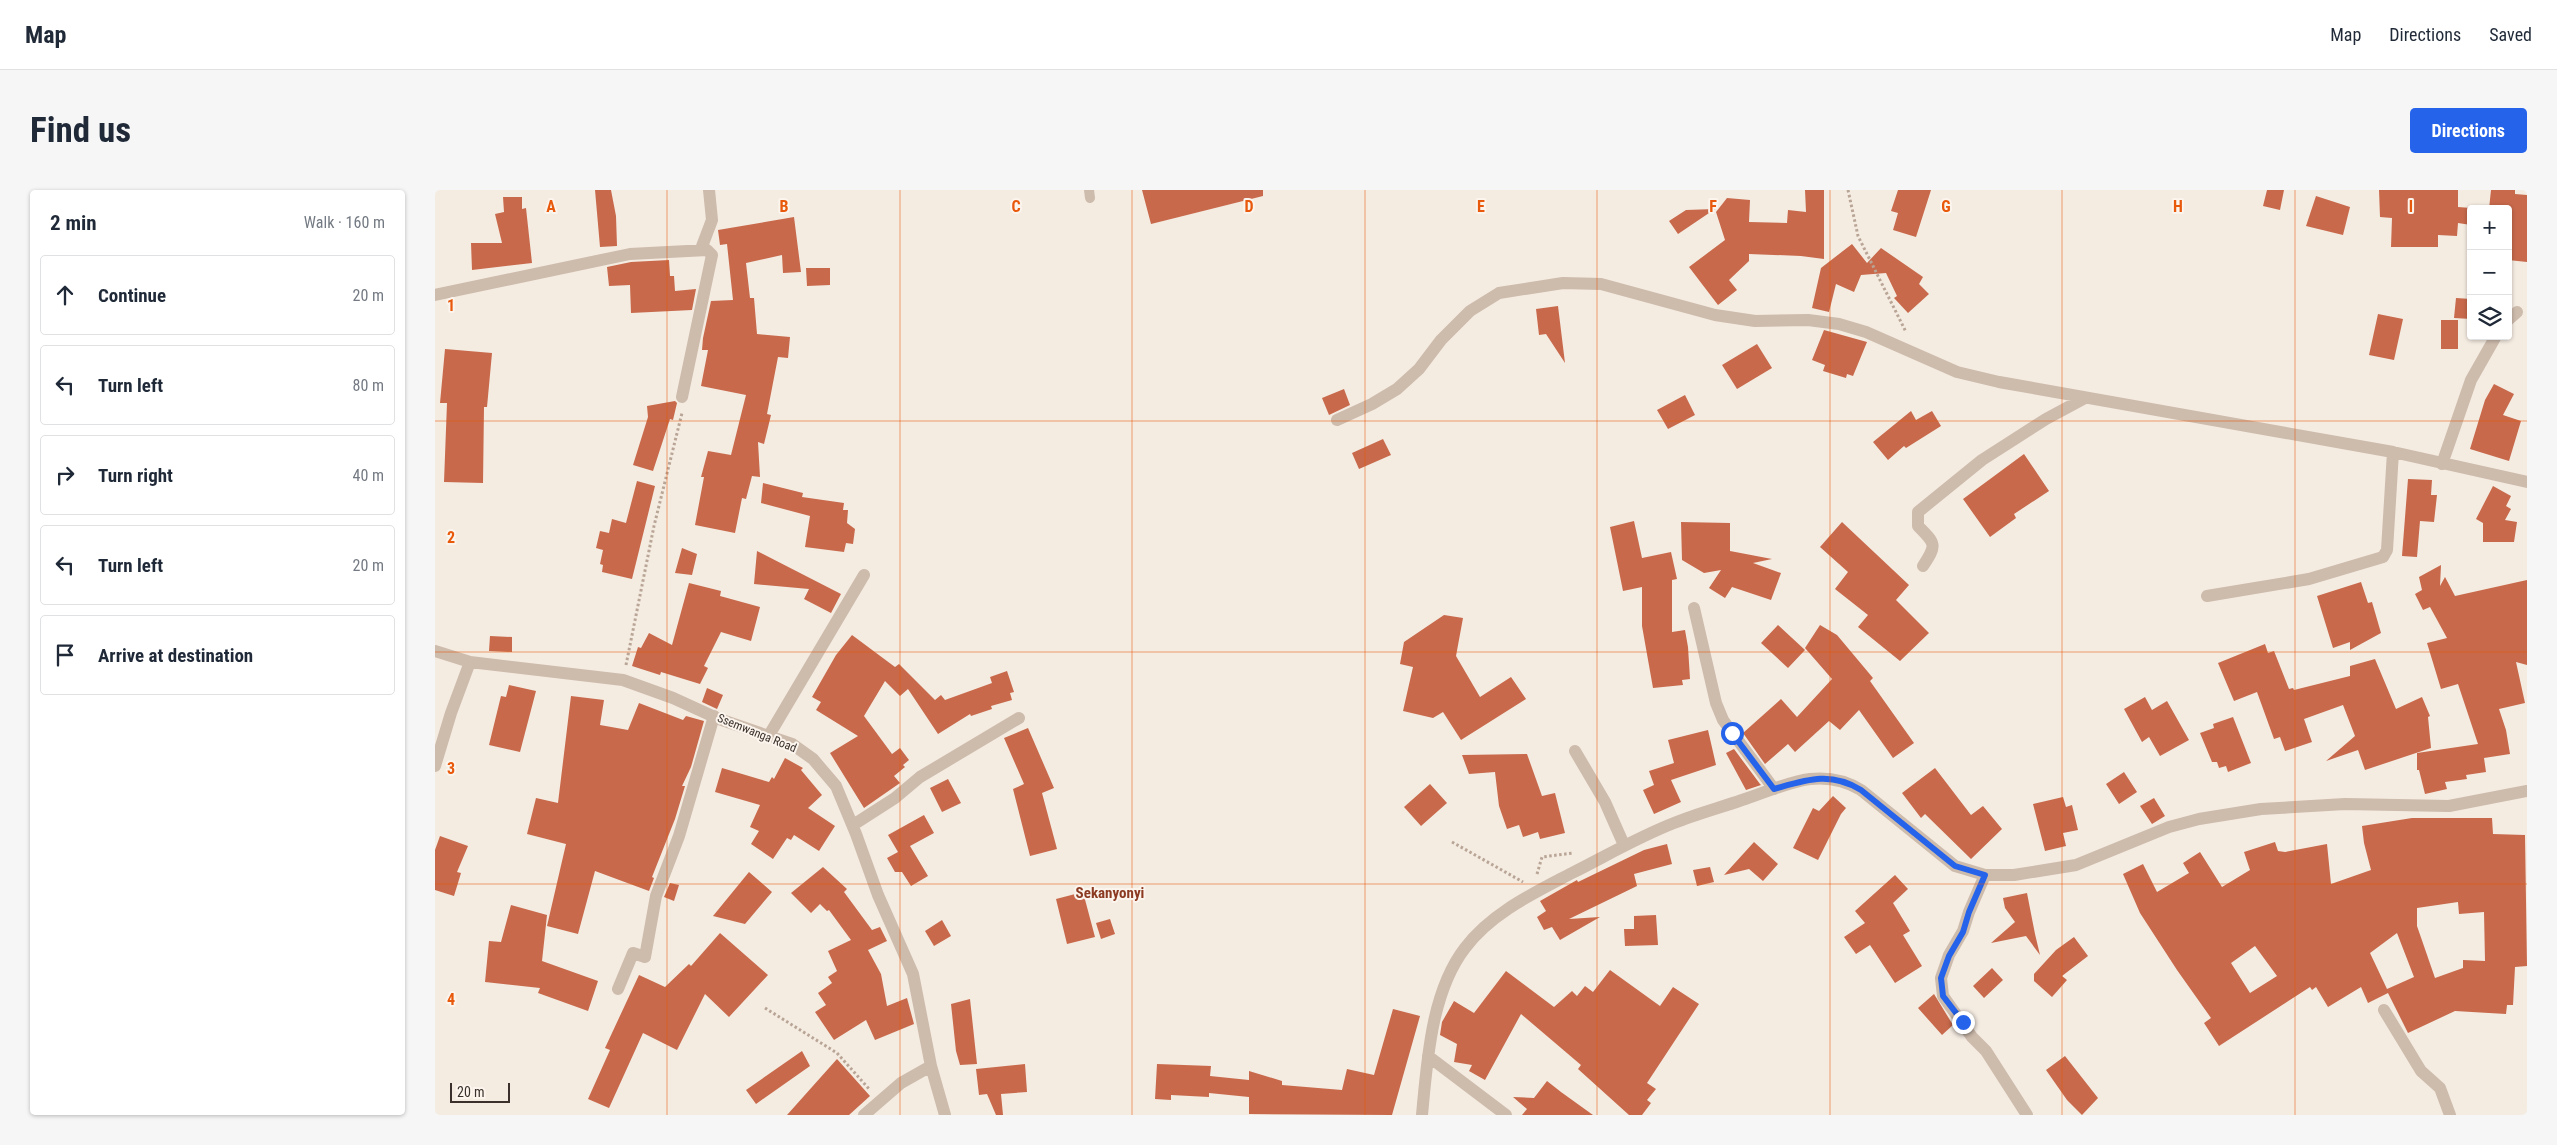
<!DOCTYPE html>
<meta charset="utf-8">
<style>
:root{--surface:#fff;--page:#f6f6f7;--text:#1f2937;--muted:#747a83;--line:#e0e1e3;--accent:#2563eb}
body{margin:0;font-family:"Roboto Condensed",sans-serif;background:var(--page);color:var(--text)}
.controls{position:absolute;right:15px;top:15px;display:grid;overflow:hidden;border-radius:5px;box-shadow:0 1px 4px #0004}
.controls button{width:45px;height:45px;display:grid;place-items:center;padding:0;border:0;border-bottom:1px solid var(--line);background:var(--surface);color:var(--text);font:25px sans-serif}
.scale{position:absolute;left:15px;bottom:12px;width:60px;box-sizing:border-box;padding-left:5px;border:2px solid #3b302b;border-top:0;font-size:14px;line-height:18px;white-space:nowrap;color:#3b302b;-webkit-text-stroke:4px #fbf5ee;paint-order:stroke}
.stop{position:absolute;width:15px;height:15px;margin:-11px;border:4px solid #2563eb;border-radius:50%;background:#fff}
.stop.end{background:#2563eb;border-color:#fff;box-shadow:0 1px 5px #0008}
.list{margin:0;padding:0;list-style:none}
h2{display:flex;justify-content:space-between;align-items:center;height:65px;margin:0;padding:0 20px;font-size:21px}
h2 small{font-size:16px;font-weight:400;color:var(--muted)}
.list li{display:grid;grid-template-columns:32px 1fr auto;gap:15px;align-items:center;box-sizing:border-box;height:80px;margin:0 10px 10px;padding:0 10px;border:1px solid var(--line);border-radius:5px}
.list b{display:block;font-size:19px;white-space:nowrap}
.list em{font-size:16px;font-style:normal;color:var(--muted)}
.icon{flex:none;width:28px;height:28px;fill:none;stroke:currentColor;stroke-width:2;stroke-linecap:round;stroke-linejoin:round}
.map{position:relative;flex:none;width:2092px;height:925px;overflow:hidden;border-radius:5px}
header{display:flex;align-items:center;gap:30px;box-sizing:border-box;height:70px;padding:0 25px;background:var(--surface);border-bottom:1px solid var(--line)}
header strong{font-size:24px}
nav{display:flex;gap:28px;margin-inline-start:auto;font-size:18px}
.intro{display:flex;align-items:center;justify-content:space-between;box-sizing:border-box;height:120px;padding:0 30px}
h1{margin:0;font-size:35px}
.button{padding:12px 22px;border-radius:5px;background:var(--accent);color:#fff;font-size:18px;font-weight:700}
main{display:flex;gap:30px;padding:0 30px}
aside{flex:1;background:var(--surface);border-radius:5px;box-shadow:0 1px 4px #0004}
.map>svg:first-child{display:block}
</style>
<header>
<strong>Map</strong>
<nav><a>Map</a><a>Directions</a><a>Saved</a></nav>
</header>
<div class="intro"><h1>Find us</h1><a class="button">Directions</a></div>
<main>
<aside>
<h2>2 min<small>Walk · 160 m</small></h2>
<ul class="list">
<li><svg class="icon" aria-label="ahead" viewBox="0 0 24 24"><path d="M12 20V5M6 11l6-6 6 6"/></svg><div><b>Continue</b></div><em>20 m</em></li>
<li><svg class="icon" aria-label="left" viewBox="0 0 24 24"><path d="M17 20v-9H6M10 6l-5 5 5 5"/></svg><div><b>Turn left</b></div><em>80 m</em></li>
<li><svg class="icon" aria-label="right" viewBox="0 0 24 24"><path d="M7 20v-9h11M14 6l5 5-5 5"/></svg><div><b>Turn right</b></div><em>40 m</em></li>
<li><svg class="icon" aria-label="left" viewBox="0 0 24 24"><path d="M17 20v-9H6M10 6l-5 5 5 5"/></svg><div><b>Turn left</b></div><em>20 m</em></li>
<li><svg class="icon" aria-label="arrive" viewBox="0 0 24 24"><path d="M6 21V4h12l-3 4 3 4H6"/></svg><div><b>Arrive at destination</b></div></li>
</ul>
</aside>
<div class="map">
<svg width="2092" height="925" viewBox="0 0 2092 925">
<rect width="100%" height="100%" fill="#f4ebe1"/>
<!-- building -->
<path fill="#c8694b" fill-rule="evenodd" d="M 160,0 L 176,0 L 181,26 L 182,56 L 165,57 Z
M 707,0 L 828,0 L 828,6 L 716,34 Z
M 1370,0 L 1389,0 L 1389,69 L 1366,66 L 1314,64 L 1314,71 L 1294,90 L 1302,100 L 1283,115 L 1254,77 L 1290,50 L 1281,22 L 1292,8 L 1315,10 L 1314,32 L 1352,33 L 1353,20 L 1371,22 Z
M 1463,0 L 1496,0 L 1481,47 L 1458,40 L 1463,23 L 1456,21 Z
M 1832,0 L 1849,0 L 1845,20 L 1828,16 Z
M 1944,0 L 2023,0 L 2023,17 L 2036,18 L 2036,35 L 2023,33 L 2022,46 L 2003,45 L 2003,57 L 1956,57 L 1957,28 L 1945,27 Z
M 2056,0 L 2080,0 L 2080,4 L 2092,5 L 2092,72 L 2073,70 L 2073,19 L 2054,19 Z
M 1881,6 L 1915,17 L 1908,45 L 1871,36 Z
M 68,7 L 87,7 L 87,19 L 91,18 L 97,73 L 37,80 L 36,53 L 67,53 L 60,24 L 69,22 Z
M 1280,19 L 1243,44 L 1234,31 L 1251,20 Z
M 359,27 L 366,82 L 348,83 L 347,65 L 311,73 L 315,108 L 319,108 L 322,144 L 355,147 L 353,168 L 343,167 L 332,224 L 336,225 L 329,254 L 323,252 L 325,287 L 317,286 L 311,309 L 307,308 L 300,343 L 260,335 L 269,287 L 266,287 L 273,261 L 296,265 L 311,205 L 266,196 L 273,160 L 267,160 L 268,148 L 276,111 L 298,110 L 292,54 L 285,55 L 283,40 Z
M 1417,54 L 1432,73 L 1446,58 L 1488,87 L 1484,94 L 1494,104 L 1473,123 L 1459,108 L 1462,106 L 1451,83 L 1426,85 L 1419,102 L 1401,94 L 1394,122 L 1377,118 L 1386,78 Z
M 234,70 L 235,86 L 239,86 L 240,101 L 261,99 L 257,120 L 196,123 L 195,95 L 174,96 L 172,77 L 196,72 Z
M 371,78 L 395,78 L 395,95 L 372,96 Z
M 2021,108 L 2036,109 L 2036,129 L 2019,128 Z
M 1123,116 L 1130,173 L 1111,144 L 1104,145 L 1101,119 Z
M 1943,124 L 1968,129 L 1959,170 L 1934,165 Z
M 2006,130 L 2023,130 L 2023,159 L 2006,159 Z
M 1389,140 L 1432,152 L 1418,186 L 1412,184 L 1411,188 L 1388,181 L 1390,175 L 1377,170 Z
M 1322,154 L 1337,178 L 1302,199 L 1287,175 Z
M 10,159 L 57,163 L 52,217 L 49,217 L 48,293 L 9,292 L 12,213 L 5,213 Z
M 2059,194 L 2079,204 L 2068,225 L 2086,231 L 2074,271 L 2035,259 L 2050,210 Z
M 909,199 L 915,215 L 894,225 L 887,208 Z
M 1250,205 L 1260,225 L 1233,239 L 1222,220 Z
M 240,211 L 242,213 L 238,230 L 235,229 L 218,281 L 198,275 L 213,227 L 212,216 Z
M 1476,221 L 1481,230 L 1497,221 L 1506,236 L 1471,258 L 1469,256 L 1453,270 L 1438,252 Z
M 948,249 L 956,265 L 924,279 L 917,263 Z
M 1589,264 L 1614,301 L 1579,324 L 1581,328 L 1555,347 L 1528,309 Z
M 1973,289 L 1997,290 L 1996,305 L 2002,305 L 1999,332 L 1985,331 L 1982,367 L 1967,366 Z
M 202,291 L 220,296 L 197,389 L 167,382 L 168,375 L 165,374 L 168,360 L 161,358 L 165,341 L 174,343 L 177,329 L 191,333 Z
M 328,293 L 368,303 L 367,307 L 409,313 L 408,320 L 413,320 L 412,333 L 420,339 L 418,354 L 411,353 L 409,362 L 370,357 L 375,326 L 326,313 Z
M 2058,296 L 2076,306 L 2071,316 L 2076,319 L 2070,330 L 2082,332 L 2079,352 L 2048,352 L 2048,333 L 2041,329 Z
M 1199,331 L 1207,368 L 1236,362 L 1242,389 L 1237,390 L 1237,442 L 1250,440 L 1253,457 L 1255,489 L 1247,490 L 1248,495 L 1218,498 L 1207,436 L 1207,397 L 1188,401 L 1175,337 Z
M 1246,332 L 1295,333 L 1295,361 L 1337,369 L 1318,373 L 1346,383 L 1336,410 L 1297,397 L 1290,408 L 1274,398 L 1286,380 L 1269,383 L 1247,370 Z
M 1407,332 L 1474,395 L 1461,410 L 1494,443 L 1465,471 L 1423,437 L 1433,425 L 1400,399 L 1413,382 L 1385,357 Z
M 247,358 L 262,364 L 257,385 L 240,383 Z
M 322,361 L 406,404 L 396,423 L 369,409 L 374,399 L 319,394 Z
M 2006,375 L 2005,396 L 2010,387 L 2020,406 L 2092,390 L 2092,475 L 2081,472 L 2090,513 L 2064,519 L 2071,540 L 2075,564 L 2049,568 L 2051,582 L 2031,585 L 2032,589 L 2010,592 L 2012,599 L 1990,604 L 1984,580 L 1982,580 L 1982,563 L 2043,554 L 2023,494 L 2006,499 L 1992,453 L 2012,448 L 1995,417 L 1988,420 L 1980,404 L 1987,400 L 1984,387 Z
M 1926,392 L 1933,413 L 1937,412 L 1946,443 L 1915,460 L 1915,452 L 1898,458 L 1882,406 Z
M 254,393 L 286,401 L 285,406 L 325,417 L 316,451 L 286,442 L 269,476 L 273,478 L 265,494 L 226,482 L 225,485 L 197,476 L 203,457 L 206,458 L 214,443 L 237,455 Z
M 1009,425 L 1028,428 L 1021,466 L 1045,507 L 1076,487 L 1091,509 L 1026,550 L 1008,522 L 998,528 L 968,521 L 978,477 L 965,474 L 969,452 Z
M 1343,435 L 1370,460 L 1353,478 L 1326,453 Z
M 1385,435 L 1402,445 L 1438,488 L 1435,491 L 1479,553 L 1458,568 L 1424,520 L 1405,540 L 1394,531 L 1360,562 L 1353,554 L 1330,574 L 1308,543 L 1346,509 L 1362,527 L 1397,489 L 1370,458 Z
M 417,445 L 460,477 L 464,474 L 500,510 L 506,505 L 510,510 L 557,493 L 555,487 L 572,481 L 579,502 L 575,503 L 577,510 L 556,516 L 557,519 L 536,526 L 535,524 L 503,544 L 473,499 L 465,506 L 450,491 L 429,526 L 457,564 L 465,558 L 474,570 L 468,575 L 470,577 L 459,586 L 465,593 L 429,618 L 395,563 L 423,546 L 381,520 L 386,512 L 377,507 L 401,465 Z
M 55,446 L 77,447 L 77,462 L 54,461 Z
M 1830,454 L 1833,463 L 1839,461 L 1854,499 L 1858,498 L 1859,500 L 1915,486 L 1915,476 L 1940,469 L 1961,519 L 1987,507 L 1995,526 L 1993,527 L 1996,558 L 1930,580 L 1923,560 L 1891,571 L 1920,546 L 1908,515 L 1869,529 L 1877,552 L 1850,561 L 1845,547 L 1839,549 L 1822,502 L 1799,511 L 1783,473 Z
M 74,495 L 101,501 L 85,562 L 54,555 L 66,506 L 71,507 Z
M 272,498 L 288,505 L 282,519 L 267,512 Z
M 136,506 L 169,510 L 165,535 L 193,540 L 204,513 L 248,530 L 251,526 L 269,531 L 256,577 L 247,596 L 250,596 L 240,629 L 217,687 L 219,688 L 214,701 L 160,681 L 143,744 L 112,736 L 131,654 L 92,644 L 101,608 L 123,613 Z
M 1710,507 L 1717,520 L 1732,511 L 1754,550 L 1725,566 L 1714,547 L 1707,552 L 1689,519 Z
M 1798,527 L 1816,573 L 1793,582 L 1791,576 L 1784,578 L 1782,572 L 1777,572 L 1765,543 L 1779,538 L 1778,534 Z
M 593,538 L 619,598 L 607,603 L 622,659 L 595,666 L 578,599 L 589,594 L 569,548 Z
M 1273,540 L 1281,575 L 1236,590 L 1246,612 L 1219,624 L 1208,600 L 1219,595 L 1214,581 L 1239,573 L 1233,550 Z
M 1299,559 L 1325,594 L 1326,595 L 1311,600 L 1291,563 Z
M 1092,564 L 1107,606 L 1120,603 L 1130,643 L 1105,649 L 1103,642 L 1088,647 L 1084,635 L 1072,639 L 1064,616 L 1060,582 L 1034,584 L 1027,565 Z
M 350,568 L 368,578 L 366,580 L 387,605 L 373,618 L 400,636 L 384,661 L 359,645 L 356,650 L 352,648 L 338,669 L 316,654 L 324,641 L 315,637 L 325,615 L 280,602 L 287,578 L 334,592 L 337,587 L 339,589 Z
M 1500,578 L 1536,625 L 1548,616 L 1567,639 L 1536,669 L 1490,624 L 1486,628 L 1467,603 Z
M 1689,582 L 1702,602 L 1684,614 L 1671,594 Z
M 513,589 L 526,613 L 507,622 L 495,598 Z
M 995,594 L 1012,613 L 986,636 L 969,617 Z
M 1398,606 L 1411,618 L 1406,624 L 1383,670 L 1358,658 L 1378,618 L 1384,621 Z
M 1628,607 L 1631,617 L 1637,615 L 1643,640 L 1628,643 L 1631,656 L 1610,661 L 1598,614 Z
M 1719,608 L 1730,626 L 1717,634 L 1705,616 Z
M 489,625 L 499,643 L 475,656 L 493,686 L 476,696 L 467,682 L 460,682 L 452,668 L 463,662 L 453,645 Z
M 1977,628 L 2057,628 L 2058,644 L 2090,645 L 2092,776 L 2080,777 L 2078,815 L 2072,815 L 2071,824 L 2020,821 L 1973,843 L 1953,803 L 1933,813 L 1926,797 L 1893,817 L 1881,797 L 1877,800 L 1875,797 L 1784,856 L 1769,833 L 1776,828 L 1742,780 L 1705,723 L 1688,684 L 1708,674 L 1722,702 L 1754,683 L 1748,673 L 1765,662 L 1787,697 L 1815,680 L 1809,662 L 1840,652 L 1843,661 L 1850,662 L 1892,654 L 1896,694 L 1936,680 L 1929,653 L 1927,636 ZM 2023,712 L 2024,724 L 2049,722 L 2050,771 L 2028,770 L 2028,778 L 2000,788 L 1982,736 L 1982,718 ZM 1962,743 L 1979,787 L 1952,799 L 1935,763 ZM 1820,756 L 1842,786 L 1815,803 L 1796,773 Z
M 5,646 L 33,656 L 22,682 L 26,683 L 19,706 L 0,700 L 0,660 Z
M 1319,652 L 1343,674 L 1328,691 L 1314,679 L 1289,685 Z
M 1232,654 L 1237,674 L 1199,684 L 1202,696 L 1134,729 L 1165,727 L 1125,750 L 1117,737 L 1109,740 L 1102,727 L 1111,721 L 1105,711 L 1142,690 L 1143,692 L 1209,660 Z
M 388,677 L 412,699 L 409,702 L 437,740 L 445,737 L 452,751 L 433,760 L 446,784 L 452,816 L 472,808 L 479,834 L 440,850 L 431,830 L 399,850 L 380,822 L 391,815 L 383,803 L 397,793 L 393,787 L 402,781 L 393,761 L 416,750 L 394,720 L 392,721 L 385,714 L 376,723 L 356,703 Z
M 1275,677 L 1279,692 L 1262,696 L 1258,680 Z
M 314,682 L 337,702 L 310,734 L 278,726 Z
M 1460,685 L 1473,699 L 1458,713 L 1475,741 L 1468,745 L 1487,776 L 1460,793 L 1435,755 L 1421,764 L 1409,747 L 1430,733 L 1420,721 Z
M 235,693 L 244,695 L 239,711 L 229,707 Z
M 648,702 L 660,747 L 632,754 L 621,709 Z
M 1592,703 L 1600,744 L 1605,765 L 1591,746 L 1556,753 L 1580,732 L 1570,718 L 1568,708 Z
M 76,715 L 112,725 L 107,771 L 163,791 L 153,821 L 103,803 L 105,798 L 50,792 L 54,751 L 66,752 Z
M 1221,725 L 1223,755 L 1190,756 L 1189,739 L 1199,739 L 1199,726 Z
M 675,729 L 680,744 L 666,749 L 661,733 Z
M 507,730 L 516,746 L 499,756 L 490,741 Z
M 285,743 L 333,785 L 294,827 L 270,804 L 242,860 L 208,843 L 174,918 L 153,909 L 175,860 L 170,858 L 204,785 L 230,797 L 254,774 L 256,776 Z
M 1639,747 L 1653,766 L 1627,786 L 1632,790 L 1617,807 L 1599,791 L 1599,784 L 1621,760 Z
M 1557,778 L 1568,790 L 1549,808 L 1538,796 Z
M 1175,780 L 1225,816 L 1238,797 L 1264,814 L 1212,893 L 1221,899 L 1212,910 L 1216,913 L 1207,925 L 1194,925 L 1143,879 L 1146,875 L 1086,824 L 1050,890 L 1034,881 L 1037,875 L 1019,872 L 1022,854 L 1005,845 L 1007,832 L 1019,811 L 1039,823 L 1071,781 L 1119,817 L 1137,801 L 1142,806 L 1150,796 L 1158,802 Z
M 1499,804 L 1518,835 L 1507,845 L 1483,818 Z
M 535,809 L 542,874 L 525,875 L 521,861 L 516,814 Z
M 958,819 L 985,826 L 957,925 L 814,924 L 814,907 L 774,903 L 774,907 L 736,905 L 736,910 L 720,909 L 722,874 L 776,876 L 775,886 L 814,890 L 814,881 L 847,891 L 847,895 L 907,900 L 912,879 L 939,885 Z
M 367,861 L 375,876 L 321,914 L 311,900 Z
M 1630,866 L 1663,908 L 1647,925 L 1632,910 L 1611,880 Z
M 402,869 L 435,906 L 414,925 L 352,925 Z
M 590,874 L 592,902 L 566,904 L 568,925 L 561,925 L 552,904 L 544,905 L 541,879 Z
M 1112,891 L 1126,902 L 1158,925 L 1087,925 L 1092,919 L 1078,907 L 1099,908 Z"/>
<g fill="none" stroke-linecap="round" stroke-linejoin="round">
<!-- path -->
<path stroke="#b9a596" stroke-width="3" stroke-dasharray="2.5 2.5" stroke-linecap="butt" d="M 1413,0 L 1423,46 L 1471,142
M 191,475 L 219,336 L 247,223
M 1017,652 L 1088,692
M 1102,684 L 1107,667 L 1138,663
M 330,818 L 402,863 L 435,900"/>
<!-- service -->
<path stroke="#cdbbac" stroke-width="10" d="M 654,0 L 655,8"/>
<!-- minor -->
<path stroke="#cdbbac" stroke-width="12" d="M 266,59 L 277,30 L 274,0
M 0,105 L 195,64 L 272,60 L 277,65 L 247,207
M 2073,130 L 2082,122
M 902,230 L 937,214 L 962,199 L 984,179 L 1006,150 L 1035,121 L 1064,103 L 1128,93 L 1166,94 L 1280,125 L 1320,131 L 1373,130 L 1404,134 L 1431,142 L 1522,182 L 1564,192 L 1958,262 L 2092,292
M 2007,274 L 2036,190 L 2061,146
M 1488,376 C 1502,355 1501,354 1483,336 L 1483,322 L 1547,270 L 1611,229 L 1650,208
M 1772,406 L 1874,389 L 1948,367 L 1952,360 L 1958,262
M 1259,418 L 1281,513 L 1288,530 L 1339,599
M 0,461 L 35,472 L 188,490 L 238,508 L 284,529 L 357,554 L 378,569 L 401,596 L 421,644 L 443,705 L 478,784 L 496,876 L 510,925
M 333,547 L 429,385
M 1140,561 L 1170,612 L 1189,655
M 0,576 L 16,523 L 35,472
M 418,635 L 460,608 L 485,587 L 584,528
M 1550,685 L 1534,722 L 1528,741 L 1514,765 L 1506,788 L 1508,806 L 1537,847 L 1551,861 L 1592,925
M 183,799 L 198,763 L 210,767 L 221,706 L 244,646 L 279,526
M 1949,820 L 1986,881 L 2005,898 L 2015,925
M 993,866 L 1071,925
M 429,925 L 466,893 L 496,876
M 987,925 C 992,872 996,802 1030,758 C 1056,723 1099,703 1137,683 C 1171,666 1203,647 1239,633 C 1261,624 1284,618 1307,610 C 1329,603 1352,592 1375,589 C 1394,587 1410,590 1426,600 L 1520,676 L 1550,685 L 1579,685 L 1641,675 L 1734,637 L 1764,629 L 1826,619 L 1910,614 L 2014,616 L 2092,601"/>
</g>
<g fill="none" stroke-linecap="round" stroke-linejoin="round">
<!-- route -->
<path stroke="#2563eb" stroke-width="6" d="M 1297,543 L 1339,599 C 1371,590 1395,581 1426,600 L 1520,676 L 1550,685 L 1534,722 L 1528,742 L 1514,766 L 1506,788 L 1508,806 L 1528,832"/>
</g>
<!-- grid -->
<path fill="none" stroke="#e8590c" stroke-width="1" stroke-opacity="0.55" d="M 232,0 L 232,925M 465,0 L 465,925M 697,0 L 697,925M 930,0 L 930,925M 1162,0 L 1162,925M 1395,0 L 1395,925M 1627,0 L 1627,925M 1860,0 L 1860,925M 0,231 L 2092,231M 0,462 L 2092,462M 0,694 L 2092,694"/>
<g text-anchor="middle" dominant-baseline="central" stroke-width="4" stroke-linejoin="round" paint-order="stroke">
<!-- street labels -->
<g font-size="12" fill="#3b302b" stroke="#fbf5ee">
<text transform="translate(322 543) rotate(22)">Ssemwanga Road</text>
</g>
<!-- quarter labels -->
<g font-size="15" font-weight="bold" fill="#8c3b22" stroke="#fbf5ee">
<text x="675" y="703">Sekanyonyi</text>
</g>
</g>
<g font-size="16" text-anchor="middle" font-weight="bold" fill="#e8590c" stroke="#fbf5ee" stroke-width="4" stroke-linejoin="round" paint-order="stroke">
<text x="116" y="22">A</text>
<text x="349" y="22">B</text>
<text x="581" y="22">C</text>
<text x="814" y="22">D</text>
<text x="1046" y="22">E</text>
<text x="1278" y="22">F</text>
<text x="1511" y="22">G</text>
<text x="1743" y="22">H</text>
<text x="1976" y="22">I</text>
<text x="16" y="121">1</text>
<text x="16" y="353">2</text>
<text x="16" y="584">3</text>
<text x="16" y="815">4</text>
</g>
</svg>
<div class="controls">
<button>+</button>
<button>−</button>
<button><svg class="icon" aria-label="layers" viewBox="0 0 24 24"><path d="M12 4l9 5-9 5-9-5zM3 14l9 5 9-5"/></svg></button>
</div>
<div class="scale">20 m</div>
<div class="stop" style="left:1297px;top:543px"></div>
<div class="stop end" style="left:1528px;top:832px"></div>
</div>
</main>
